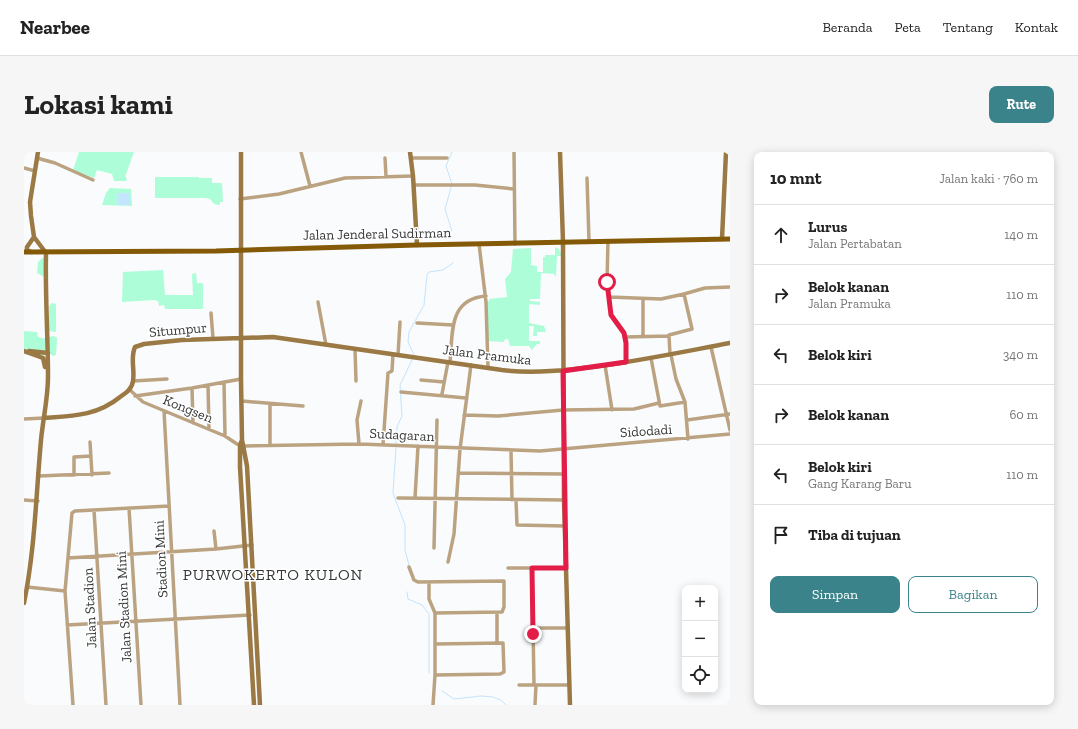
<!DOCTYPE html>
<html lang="id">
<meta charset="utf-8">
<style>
:root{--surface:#fff;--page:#f6f6f6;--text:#222;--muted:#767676;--line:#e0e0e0;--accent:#3b838a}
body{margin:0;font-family:"Zilla Slab",serif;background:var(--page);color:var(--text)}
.controls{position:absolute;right:12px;bottom:12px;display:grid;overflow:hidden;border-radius:8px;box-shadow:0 2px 10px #0003}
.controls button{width:36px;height:36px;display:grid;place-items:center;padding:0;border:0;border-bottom:1px solid var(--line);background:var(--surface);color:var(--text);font:20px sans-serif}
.stop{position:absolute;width:12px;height:12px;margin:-9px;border:3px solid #e11d48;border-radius:50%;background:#fff}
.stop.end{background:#e11d48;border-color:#fff;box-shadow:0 1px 4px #0008}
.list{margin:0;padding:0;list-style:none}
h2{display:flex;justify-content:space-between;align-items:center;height:52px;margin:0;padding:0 16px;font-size:17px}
h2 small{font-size:13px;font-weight:400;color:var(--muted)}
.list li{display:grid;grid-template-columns:26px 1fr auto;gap:12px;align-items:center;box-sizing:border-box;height:60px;padding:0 16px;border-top:1px solid var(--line)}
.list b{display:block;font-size:15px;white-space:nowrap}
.list p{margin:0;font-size:13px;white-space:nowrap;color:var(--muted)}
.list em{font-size:13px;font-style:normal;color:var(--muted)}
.actions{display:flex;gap:8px;padding:12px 16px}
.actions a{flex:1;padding:9px 0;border:1px solid var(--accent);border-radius:8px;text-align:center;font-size:14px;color:var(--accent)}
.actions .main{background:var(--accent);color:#fff}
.icon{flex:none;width:22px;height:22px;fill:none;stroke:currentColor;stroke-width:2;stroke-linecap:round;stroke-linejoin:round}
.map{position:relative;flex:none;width:706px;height:553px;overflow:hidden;border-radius:8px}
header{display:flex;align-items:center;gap:24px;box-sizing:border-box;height:56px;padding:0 20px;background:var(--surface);border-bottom:1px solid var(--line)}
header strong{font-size:19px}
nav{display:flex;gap:22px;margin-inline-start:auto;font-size:14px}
.intro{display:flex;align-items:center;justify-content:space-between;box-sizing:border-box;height:96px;padding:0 24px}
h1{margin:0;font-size:28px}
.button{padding:10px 18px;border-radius:8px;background:var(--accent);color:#fff;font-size:14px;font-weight:700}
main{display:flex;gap:24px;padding:0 24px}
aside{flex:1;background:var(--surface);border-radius:8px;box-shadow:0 2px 10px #0003}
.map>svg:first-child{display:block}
</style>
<header>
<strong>Nearbee</strong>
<nav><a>Beranda</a><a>Peta</a><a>Tentang</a><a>Kontak</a></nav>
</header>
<div class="intro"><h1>Lokasi kami</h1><a class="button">Rute</a></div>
<main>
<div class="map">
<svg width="706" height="553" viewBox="0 0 706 553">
<rect width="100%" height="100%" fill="#f9fbfc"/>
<!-- green -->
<path fill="#adfdd9" d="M 55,0 L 110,0 L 101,25 L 103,26 L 102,29 L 90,29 L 88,22 L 73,18 L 70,26 L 49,18 Z
M 131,25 L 175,25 L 175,26 L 188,26 L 188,31 L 198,31 L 199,50 L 196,50 L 196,53 L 190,52 L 186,47 L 182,46 L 131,46 Z
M 86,36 L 107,37 L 108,54 L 78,53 L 82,41 Z
M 531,95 L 535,97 L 538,104 L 533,104 L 532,124 L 530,124 L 531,122 L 517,121 L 516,147 L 506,147 L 506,149 L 516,150 L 516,153 L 505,152 L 505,171 L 520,174 L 522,180 L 513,180 L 513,184 L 509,184 L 510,174 L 505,174 L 505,189 L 516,189 L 516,192 L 513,192 L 508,198 L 505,194 L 486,194 L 484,187 L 481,187 L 480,190 L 463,189 L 462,150 L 465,149 L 465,147 L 483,145 L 481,127 L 487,120 L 489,97 L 507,96 L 507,113 L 513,114 L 513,120 L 519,120 L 519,105 L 521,105 L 521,103 L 531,103 Z
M 18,106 L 21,107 L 22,126 L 13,121 L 14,110 Z
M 139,118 L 141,143 L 169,143 L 168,122 L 172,121 L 173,131 L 178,131 L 179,132 L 179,157 L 141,157 L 140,153 L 135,154 L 134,149 L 130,148 L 98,150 L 99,120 Z
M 28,151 L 32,152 L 32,180 L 25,179 L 25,154 Z
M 0,179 L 13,180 L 14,185 L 23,187 L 20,207 L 0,200 Z
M 30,184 L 33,186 L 32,203 L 28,204 L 26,201 L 25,185 Z"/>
<!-- water -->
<path fill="#c5e4fd" d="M 94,41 L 106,41 L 106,53 L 94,53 Z"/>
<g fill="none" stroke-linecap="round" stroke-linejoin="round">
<!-- stream -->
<path stroke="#c5e4fd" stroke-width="1" d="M 428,0 L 422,14 L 428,32 L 421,57 L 428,79
M 390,203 L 384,190 L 385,180 L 400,153 L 403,123 L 405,120 L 419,118 L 429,111
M 372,292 L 373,275 L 378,264 L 376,233 L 389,206
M 372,296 L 369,341 L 381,373 L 381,398 L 385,413
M 383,440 L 384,447 L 398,453 L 405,462 L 405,521
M 418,539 L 430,547 L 457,544 L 469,545 L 477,548 L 482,553"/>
<!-- street -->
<path stroke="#bba382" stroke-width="3.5" d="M 277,0 L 286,34
M 490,0 L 491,92
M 13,6 L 31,11 L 69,28
M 361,6 L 362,24
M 387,6 L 423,6
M 0,16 L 11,19
M 563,26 L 565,89
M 390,33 L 451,33 L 490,37
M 216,47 L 255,42 L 321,26 L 389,24
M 584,89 L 583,130 L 587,163 L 600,181 L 602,191 L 602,210
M 455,92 L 462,150 L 464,216
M 585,145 L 637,147 L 660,142 L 681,136 L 706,135
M 294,150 L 302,193
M 187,161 L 189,186
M 393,171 L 429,173
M 619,184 L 619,147
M 601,185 L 645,184
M 687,195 L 706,278
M 331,197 L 332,229
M 374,203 L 376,170
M 646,203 L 645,183 L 668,177 L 660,142
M 647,203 L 652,227 L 661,250 L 664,287
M 627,206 L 636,254 L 661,250
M 426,210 C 429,181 424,147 462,144
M 581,213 L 588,258
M 397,228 L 420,230
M 109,229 L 143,227
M 200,230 L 201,284
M 184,233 L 185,277
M 168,236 L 169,271
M 106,238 L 119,250 L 201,284 L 213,292 L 221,294 L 335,292 L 516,299 L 706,282
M 377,240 L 442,246
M 418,242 L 424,210
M 111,244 L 168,236 L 217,227
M 218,249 L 279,254
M 140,259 L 156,553
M 440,263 L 474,264 L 539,258 L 610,257 L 635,251
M 0,267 L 20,266
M 663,268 L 706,262
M 66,290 L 68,323
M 246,292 L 246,252
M 335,292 L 333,268 L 337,249
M 359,293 L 364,221 L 368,219 L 369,202
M 487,299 L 488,348
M 435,321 L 540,322
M 50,323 L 50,305 L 67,304
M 15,324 L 85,321
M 374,346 L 540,348
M 391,346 L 394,294
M 0,348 L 14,349
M 492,348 L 493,373 L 541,374
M 105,356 L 117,553
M 70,358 L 82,553
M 190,379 L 192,397
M 410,396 L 413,268
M 44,406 L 192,397 L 228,393
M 424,410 L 430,382 L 436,297 L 447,213
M 385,415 L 390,428 L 394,430 L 480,429 L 480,455 L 478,460 L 411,461
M 484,416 L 542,416
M 508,416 L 510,533
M 405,431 L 405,447 L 411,461 L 411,523 L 409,553
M 3,435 L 41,439
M 473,461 L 473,491
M 43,473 L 226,463
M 509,476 L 544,476
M 411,523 L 476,522 L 480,520 L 479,491 L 411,492
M 495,533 L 545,533
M 49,553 L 41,439 L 48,361 L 51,359 L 145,354
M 511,553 L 512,533"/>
<!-- secondary -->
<path stroke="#9b7945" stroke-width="4.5" d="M 217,0 L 217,227 L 218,288 L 223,314 L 236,553
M 386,0 L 389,24 L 393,93
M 536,0 L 539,90 L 540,348 L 546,553
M 698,87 L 702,0
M 7,100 L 3,98 L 3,95 L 10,85
M 0,199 L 19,206 L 21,215
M 5,199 L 24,201
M 20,266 C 48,264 73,264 96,245 C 102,241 108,237 109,229 C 111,217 106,206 111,195 L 120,192 L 158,188 L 249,185 L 478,218 C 511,222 543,218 576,214 C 620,208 663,199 706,191
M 218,288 L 216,293 L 216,315 L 230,553
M 0,451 C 11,397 12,343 17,288 C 19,267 24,246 24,225 C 24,184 21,143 22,101 L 10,85 L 7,64 L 6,50 L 14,0"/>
<!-- primary -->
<path stroke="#845a09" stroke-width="5" d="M 0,100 L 192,99 L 393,93 L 706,87"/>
</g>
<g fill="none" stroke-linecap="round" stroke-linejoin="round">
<!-- route -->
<path stroke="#e11d48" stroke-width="5" d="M 509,482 L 508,416 L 542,416 L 539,219 L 602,210 L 602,191 L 600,181 L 587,163 L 583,130"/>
</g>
<g text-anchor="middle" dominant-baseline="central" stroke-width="3" stroke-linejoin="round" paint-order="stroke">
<!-- street labels -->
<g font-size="14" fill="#363737" stroke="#fff">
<text transform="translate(353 82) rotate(-1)">Jalan Jenderal Sudirman</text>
<text transform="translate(154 178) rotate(-5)">Situmpur</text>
<text transform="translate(463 203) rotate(7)">Jalan Pramuka</text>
<text transform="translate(164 257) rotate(22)">Kongsen</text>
<text transform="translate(622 279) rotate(-4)">Sidodadi</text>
<text transform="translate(378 283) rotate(3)">Sudagaran</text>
<text transform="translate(137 407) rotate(-93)">Stadion Mini</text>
<text transform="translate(100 455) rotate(-93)">Jalan Stadion Mini</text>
<text transform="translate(66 456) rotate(-93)">Jalan Stadion</text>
</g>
<!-- quarter labels -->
<g font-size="16" letter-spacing="1" fill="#363737" stroke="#fff">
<text x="249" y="422">PURWOKERTO KULON</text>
</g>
</g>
</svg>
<div class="controls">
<button>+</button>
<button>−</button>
<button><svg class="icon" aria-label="locate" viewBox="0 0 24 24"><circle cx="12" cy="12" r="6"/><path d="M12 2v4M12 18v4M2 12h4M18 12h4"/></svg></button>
</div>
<div class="stop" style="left:583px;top:130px"></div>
<div class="stop end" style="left:509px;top:482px"></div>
</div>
<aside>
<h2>10 mnt<small>Jalan kaki · 760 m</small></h2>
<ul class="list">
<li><svg class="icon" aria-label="ahead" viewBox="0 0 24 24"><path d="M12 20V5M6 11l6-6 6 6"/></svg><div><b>Lurus</b><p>Jalan Pertabatan</p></div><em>140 m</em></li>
<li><svg class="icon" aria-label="right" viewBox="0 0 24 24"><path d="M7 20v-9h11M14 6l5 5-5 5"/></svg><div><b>Belok kanan</b><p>Jalan Pramuka</p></div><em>110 m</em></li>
<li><svg class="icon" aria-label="left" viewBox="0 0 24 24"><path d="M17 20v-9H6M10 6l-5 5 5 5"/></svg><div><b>Belok kiri</b></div><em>340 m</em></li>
<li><svg class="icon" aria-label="right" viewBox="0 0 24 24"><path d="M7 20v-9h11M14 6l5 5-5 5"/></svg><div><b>Belok kanan</b></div><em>60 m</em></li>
<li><svg class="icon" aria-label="left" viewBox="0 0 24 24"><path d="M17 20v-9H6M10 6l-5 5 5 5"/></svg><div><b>Belok kiri</b><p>Gang Karang Baru</p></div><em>110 m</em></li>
<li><svg class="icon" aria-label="arrive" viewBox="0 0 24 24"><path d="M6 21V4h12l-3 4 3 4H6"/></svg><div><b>Tiba di tujuan</b></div></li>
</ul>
<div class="actions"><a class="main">Simpan</a><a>Bagikan</a></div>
</aside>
</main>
